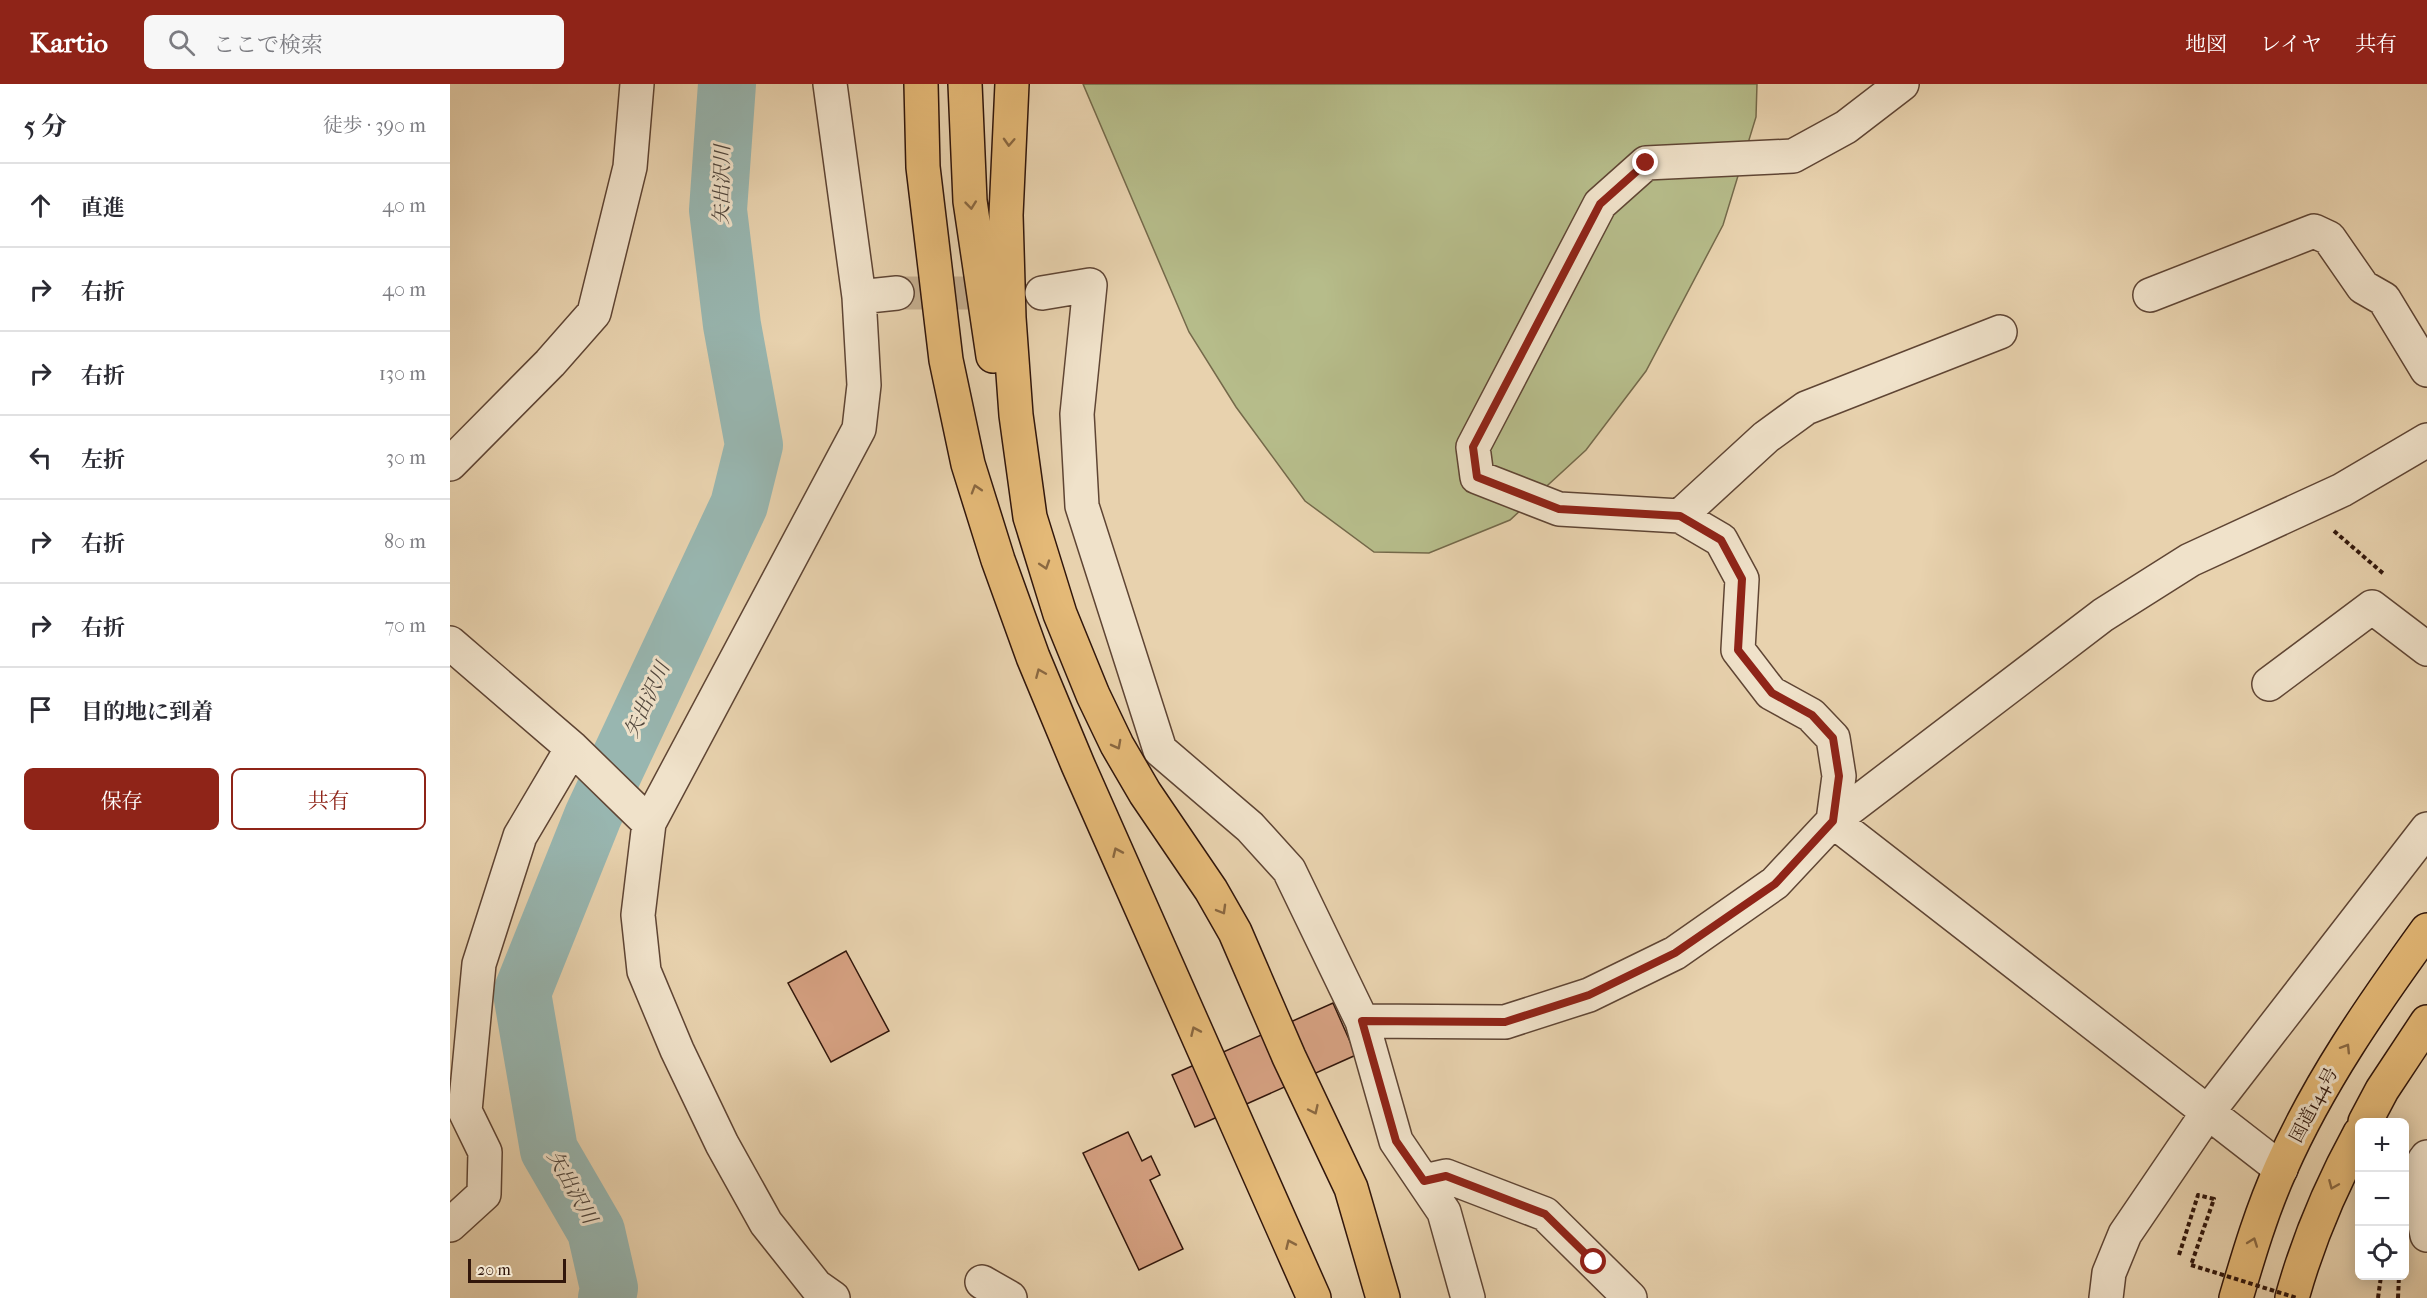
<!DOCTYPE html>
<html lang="ja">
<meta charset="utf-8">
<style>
:root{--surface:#fff;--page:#f7f7f7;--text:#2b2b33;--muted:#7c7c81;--line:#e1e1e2;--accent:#8f2418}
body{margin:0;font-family:"IM FELL French Canon","Noto Serif JP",serif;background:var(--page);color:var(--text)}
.controls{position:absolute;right:18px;bottom:18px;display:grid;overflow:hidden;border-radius:9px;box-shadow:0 3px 15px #0003}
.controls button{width:54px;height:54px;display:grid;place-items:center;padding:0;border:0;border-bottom:2px solid var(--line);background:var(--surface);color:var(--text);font:30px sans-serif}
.scale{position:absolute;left:18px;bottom:15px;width:98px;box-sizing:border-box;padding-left:6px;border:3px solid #31160b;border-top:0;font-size:16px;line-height:21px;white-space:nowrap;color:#31160b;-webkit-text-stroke:4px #f0e2ca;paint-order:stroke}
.stop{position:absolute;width:18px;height:18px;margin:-14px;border:4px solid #8f2418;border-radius:50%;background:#fff}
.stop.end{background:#8f2418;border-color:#fff;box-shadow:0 2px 6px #0008}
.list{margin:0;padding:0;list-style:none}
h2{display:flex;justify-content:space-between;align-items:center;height:78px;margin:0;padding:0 24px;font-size:26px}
h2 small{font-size:20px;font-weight:400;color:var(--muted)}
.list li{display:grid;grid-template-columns:39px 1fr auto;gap:18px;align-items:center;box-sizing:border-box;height:84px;padding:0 24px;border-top:2px solid var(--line)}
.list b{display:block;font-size:22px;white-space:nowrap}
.list em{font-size:20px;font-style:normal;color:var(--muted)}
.actions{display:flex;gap:12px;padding:18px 24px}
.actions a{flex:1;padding:14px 0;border:2px solid var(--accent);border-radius:9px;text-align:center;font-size:21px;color:var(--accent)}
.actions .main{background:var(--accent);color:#fff}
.icon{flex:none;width:33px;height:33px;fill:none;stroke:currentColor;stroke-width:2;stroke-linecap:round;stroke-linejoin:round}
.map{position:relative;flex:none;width:1977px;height:1214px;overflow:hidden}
header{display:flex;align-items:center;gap:36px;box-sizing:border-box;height:84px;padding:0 30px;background:var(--accent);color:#fff}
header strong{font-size:28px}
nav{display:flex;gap:33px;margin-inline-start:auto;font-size:21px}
.search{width:420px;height:54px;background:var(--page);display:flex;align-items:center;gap:15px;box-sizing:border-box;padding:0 21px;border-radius:9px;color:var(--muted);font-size:22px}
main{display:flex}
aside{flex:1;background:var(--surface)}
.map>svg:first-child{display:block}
</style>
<header>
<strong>Kartio</strong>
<div class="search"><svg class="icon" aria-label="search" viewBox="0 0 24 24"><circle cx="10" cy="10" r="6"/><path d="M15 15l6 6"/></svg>ここで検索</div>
<nav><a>地図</a><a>レイヤ</a><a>共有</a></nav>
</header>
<main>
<aside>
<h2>5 分<small>徒歩 · 390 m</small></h2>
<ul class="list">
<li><svg class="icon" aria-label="ahead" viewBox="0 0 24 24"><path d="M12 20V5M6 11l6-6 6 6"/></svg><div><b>直進</b></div><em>40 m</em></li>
<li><svg class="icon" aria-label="right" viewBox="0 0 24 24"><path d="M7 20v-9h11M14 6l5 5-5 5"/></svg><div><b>右折</b></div><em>40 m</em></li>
<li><svg class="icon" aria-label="right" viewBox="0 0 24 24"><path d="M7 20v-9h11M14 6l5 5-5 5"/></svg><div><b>右折</b></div><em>130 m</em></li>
<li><svg class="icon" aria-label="left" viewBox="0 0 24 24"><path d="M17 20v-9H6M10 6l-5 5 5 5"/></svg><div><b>左折</b></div><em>30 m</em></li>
<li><svg class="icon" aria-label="right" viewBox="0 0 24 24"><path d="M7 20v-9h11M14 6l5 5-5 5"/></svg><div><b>右折</b></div><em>80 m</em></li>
<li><svg class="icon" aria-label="right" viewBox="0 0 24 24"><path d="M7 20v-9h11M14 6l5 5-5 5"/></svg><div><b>右折</b></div><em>70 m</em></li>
<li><svg class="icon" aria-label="arrive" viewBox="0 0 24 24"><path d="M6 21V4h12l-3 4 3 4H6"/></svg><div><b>目的地に到着</b></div></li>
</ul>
<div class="actions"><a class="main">保存</a><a>共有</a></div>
</aside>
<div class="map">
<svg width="1977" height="1214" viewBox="0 0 1977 1214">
<rect width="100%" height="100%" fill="#e8d2ae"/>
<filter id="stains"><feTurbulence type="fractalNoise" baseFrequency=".00333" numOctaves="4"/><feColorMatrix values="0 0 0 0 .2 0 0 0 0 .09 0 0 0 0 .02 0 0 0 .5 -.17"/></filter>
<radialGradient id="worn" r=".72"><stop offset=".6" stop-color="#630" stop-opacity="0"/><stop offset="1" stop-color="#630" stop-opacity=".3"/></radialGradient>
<!-- green -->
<path fill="#b6bc8a" stroke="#74694a" stroke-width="1.5" d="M 633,0 L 1307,0 L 1306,33 L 1273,141 L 1196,287 L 1136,366 L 1060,436 L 979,469 L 924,468 L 855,417 L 786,323 L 739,248 Z"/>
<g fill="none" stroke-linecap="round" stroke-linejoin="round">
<!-- river -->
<path stroke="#98b6b0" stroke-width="58" d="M 157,1214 L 159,1204 L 146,1147 L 99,1066 L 72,909 L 143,732 L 289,421 L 304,361 L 282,241 L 268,126 L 277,0"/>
</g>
<!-- building -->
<path fill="#d6a182" stroke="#31160b" stroke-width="1.5" d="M 396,867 L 439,947 L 381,978 L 338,899 Z
M 883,919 L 906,971 L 745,1043 L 722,991 Z
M 678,1048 L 692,1077 L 701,1072 L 710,1091 L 700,1096 L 733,1165 L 689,1186 L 633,1069 Z"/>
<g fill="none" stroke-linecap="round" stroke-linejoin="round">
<!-- minor-tunnel -->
<path stroke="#c3ac8d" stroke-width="33" stroke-dasharray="33 16" stroke-linecap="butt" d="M 447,209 L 560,209"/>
<!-- minor casing -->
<g stroke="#5f4534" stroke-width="36">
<path id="minor" d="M 380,0 L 409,213 L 414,301 L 409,345 L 199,739 L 188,831 L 194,887 L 227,966 L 272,1060 L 316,1139 L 366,1202 L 383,1214
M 592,209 L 640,201 L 627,330 L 632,422 L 710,666 L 800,743 L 839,786 L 912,937 L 946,1057 L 994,1128 L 1018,1214
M 1700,211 L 1864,147 L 1879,154 L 1913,203 L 1934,215 L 1977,286
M 409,213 L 447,209
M 0,380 L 100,279 L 144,229 L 180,83 L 187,0
M 1230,432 L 1316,353 L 1356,324 L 1550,248
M 0,559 L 122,664 L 199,739
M 1819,600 L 1922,523 L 1977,565
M 1383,737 L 1389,692 L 1383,654 L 1361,631 L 1321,609 L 1288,566 L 1292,495 L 1271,456 L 1230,432 L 1109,425 L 1027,393 L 1023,363 L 1150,120 L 1196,79 L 1343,72 L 1396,43 L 1452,0
M 1383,737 L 1831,1085
M 912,937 L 1055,938 L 1139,911 L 1225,869 L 1325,799 L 1383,737 L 1653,531 L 1740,476 L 1892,406 L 1977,356
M 1977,1073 L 1974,1077 L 1970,1116 L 1977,1151
M 974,1097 L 996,1092 L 1095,1130 L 1180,1214
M 0,1141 L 34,1110 L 35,1068 L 15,1027 L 29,880 L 70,752 L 122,664
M 532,1198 L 560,1214
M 1656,1214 L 1659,1189 L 1675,1150 L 1758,1028 L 1977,745"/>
</g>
<!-- highway casing -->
<g stroke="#31160b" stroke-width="36">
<path id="highway" d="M 471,0 L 473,83 L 496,276 L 518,380 L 548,476 L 583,573 L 628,681 L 864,1214
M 515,0 L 520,117 L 543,272
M 562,0 L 556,131 L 559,234 L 566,331 L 580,433 L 610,530 L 643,611 L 667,661 L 695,709 L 761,806 L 785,848 L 839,973 L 901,1104 L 933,1214
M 1915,1038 L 1932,1006 L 1977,938
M 1786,1214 C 1799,1170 1812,1126 1831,1084 C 1869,998 1922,922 1977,846
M 1842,1214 C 1858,1156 1881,1102 1910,1049"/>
</g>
<!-- path -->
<path stroke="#31160b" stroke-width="4" stroke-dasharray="4.5 3" stroke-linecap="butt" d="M 1884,447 L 1935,491
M 1729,1171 L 1748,1111 L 1764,1115 L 1741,1181
M 1928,1214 L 1931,1192
M 1948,1214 L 1949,1192"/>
<!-- minor -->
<use href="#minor" stroke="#f0e2ca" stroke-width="33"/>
<!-- highway -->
<use href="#highway" stroke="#e4b977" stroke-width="33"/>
<!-- path-bridge -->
<path stroke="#31160b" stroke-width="4" stroke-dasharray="4.5 3" stroke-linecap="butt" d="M 1741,1181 L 1847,1214"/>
</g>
<!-- one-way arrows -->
<defs><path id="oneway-chevron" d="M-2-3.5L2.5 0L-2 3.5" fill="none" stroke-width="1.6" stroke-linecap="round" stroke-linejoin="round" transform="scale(1.5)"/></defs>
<g stroke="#8a6841">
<use href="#oneway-chevron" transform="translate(559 58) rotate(93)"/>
<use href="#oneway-chevron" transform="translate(521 121) rotate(84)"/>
<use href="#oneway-chevron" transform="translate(526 405) rotate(-107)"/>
<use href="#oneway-chevron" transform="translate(595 481) rotate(72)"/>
<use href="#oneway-chevron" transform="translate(590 589) rotate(-113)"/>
<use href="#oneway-chevron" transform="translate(667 661) rotate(62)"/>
<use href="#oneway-chevron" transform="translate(667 768) rotate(-114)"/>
<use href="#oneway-chevron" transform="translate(772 826) rotate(60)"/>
<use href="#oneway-chevron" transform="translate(745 947) rotate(-114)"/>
<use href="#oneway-chevron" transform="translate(1896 964) rotate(-58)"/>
<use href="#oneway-chevron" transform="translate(864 1026) rotate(65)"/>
<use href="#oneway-chevron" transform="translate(1883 1101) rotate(113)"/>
<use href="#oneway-chevron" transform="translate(1803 1158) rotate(-70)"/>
<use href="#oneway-chevron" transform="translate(840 1160) rotate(-114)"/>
</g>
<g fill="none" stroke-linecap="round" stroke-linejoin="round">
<!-- route -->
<path stroke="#8f2418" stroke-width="8" d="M 1144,1178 L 1095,1130 L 996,1092 L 974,1097 L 946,1057 L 912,937 L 1055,938 L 1139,911 L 1225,869 L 1325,800 L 1383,737 L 1389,692 L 1383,654 L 1362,631 L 1322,609 L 1288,566 L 1292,495 L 1271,456 L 1230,432 L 1109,425 L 1027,393 L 1023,363 L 1150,120 L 1196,79"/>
</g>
<g text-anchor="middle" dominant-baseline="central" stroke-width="6" stroke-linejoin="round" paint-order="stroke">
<!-- street labels -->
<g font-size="18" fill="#31160b" stroke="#f0e2ca">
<text transform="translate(1864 1021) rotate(-62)">国道144号</text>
</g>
<!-- water labels -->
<g font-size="20" font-style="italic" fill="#50463d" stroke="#f0e2ca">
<text transform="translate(272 101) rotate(-89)">矢出沢川</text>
<text transform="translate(197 616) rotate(-65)">矢出沢川</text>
<text transform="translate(122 1103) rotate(61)">矢出沢川</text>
</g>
</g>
<rect width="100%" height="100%" filter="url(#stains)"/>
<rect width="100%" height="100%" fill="url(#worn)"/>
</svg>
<div class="controls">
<button>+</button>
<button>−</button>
<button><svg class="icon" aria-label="locate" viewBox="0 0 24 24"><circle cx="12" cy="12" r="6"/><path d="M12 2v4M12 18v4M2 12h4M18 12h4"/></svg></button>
</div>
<div class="scale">20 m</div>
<div class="stop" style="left:1144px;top:1178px"></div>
<div class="stop end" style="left:1196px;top:79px"></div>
</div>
</main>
